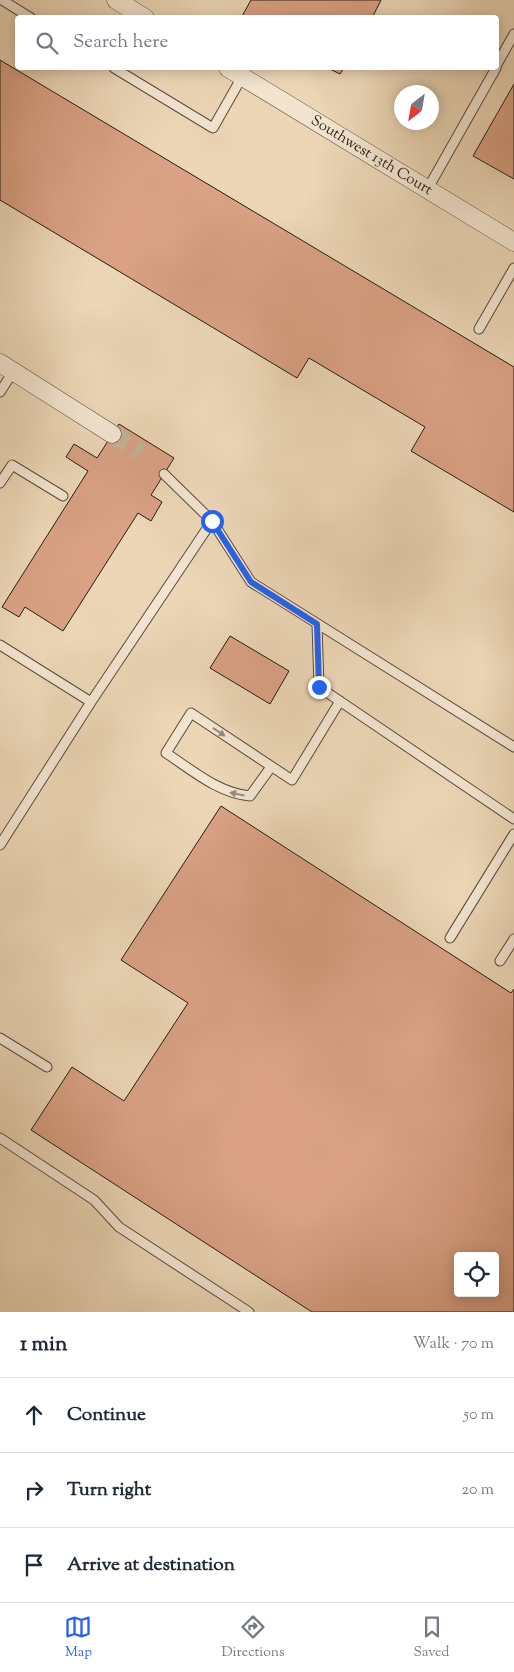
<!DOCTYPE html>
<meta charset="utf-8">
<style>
:root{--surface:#fff;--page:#f2f2f3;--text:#1f2937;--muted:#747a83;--line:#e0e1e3;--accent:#2563eb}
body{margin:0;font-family:"Sorts Mill Goudy",serif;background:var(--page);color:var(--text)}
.controls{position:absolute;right:15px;bottom:15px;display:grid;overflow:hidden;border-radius:5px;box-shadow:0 2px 12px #0003}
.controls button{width:45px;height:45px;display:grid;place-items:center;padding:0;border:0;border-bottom:1px solid var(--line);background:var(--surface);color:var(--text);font:25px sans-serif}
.compass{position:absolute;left:394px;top:85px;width:45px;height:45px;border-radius:50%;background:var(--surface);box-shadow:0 2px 12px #0003;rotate:211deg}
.stop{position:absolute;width:15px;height:15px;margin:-11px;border:4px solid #2563eb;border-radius:50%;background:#fff}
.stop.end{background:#2563eb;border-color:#fff;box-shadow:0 1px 5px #0008}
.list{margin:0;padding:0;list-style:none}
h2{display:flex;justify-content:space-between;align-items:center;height:65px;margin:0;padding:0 20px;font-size:21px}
h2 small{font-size:16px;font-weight:400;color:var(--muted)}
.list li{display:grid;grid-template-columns:32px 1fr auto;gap:15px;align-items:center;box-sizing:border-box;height:75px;padding:0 20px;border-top:1px solid var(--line)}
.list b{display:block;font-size:19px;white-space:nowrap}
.list em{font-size:16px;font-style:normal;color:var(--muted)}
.icon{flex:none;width:28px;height:28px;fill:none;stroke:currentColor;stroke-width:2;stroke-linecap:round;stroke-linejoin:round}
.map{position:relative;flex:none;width:514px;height:1312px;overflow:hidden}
.search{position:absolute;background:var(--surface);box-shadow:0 2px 12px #0003;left:15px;right:15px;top:15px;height:55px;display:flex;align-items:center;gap:12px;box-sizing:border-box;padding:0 18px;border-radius:5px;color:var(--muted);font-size:19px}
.sheet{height:290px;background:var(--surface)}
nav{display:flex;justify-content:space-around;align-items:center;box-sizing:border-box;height:70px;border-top:1px solid var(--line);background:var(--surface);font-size:14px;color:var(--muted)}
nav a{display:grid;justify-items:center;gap:2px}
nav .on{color:var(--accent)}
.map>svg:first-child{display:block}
</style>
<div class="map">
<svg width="514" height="1312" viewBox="0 0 514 1312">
<rect width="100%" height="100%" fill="#ecd6b6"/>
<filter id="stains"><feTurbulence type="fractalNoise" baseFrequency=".004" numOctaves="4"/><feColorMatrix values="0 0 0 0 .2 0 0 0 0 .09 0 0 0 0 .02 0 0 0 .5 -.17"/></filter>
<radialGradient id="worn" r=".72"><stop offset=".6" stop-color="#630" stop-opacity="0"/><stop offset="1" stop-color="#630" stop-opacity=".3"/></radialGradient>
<!-- building -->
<path fill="#daa185" stroke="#261b15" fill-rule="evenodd" d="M 251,0 L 381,0 L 372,18 L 241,18 Z
M 0,60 L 514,367 L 514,512 L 411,451 L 425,427 L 309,358 L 297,378 L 0,200 Z
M 328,68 L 344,68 L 340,74 Z
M 514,84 L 514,179 L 473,156 Z
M 119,424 L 174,458 L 151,495 L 162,502 L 151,521 L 138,513 L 63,631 L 25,607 L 19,617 L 2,607 L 88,471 L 66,457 L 74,444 L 97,458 Z
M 230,636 L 289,671 L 270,704 L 210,668 Z
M 221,806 L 511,993 L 514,989 L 514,1312 L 312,1312 L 31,1130 L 72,1067 L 124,1101 L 188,1003 L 121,960 ZM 458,1256 L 495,1256 L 495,1293 L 458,1293 Z"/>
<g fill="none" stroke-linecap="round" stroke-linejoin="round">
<!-- minor-tunnel -->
<path stroke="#c4b196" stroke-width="18" stroke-dasharray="18 9" stroke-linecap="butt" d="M 112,434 L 141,452"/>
<!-- service casing -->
<g stroke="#584a3d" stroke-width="11">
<path id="service" d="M 2,0 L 31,18
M 496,66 L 514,34
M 114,68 L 213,128 L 242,77
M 427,190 L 496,68
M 479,329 L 514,268
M 0,392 L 13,372
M 164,474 L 212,521 L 251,582 L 514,747
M 0,483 L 12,465 L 63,496
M 317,624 L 319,687 L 514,819
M 0,645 L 91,702
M 271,767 L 250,796 C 218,793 192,770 166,753 L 191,713 L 292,780 L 340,701
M 0,845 L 91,702 L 212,521
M 450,938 L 514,834
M 500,961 L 514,939
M 0,1038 L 47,1067
M 0,1138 L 94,1200 L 119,1227 L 249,1312"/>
</g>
<!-- minor casing -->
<g stroke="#584a3d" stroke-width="19">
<g id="minor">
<path d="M 116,0 L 145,18"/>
<path id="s1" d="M 228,68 L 514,242"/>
<path d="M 0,363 L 112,434"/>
</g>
</g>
<!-- service -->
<use href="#service" stroke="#f3e4d0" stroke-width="9"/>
<!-- minor -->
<use href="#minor" stroke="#f3e4d0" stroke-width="18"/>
</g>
<!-- one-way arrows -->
<defs><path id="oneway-solid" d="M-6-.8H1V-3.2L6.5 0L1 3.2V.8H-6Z" transform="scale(1.25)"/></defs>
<g fill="#978a7c">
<use href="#oneway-solid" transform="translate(219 732) rotate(34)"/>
<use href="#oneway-solid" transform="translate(237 794) rotate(-168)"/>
</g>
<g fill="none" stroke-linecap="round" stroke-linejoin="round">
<!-- route -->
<path stroke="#2563eb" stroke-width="6" d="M 212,521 L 251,582 L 317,624 L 319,687"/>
</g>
<g text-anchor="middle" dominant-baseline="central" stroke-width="4" stroke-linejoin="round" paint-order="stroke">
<!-- street labels -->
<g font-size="15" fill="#261b15" stroke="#f3e4d0">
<text stroke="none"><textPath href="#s1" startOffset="168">Southwest 13th Court</textPath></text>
</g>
</g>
<rect width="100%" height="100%" filter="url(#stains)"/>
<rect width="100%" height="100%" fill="url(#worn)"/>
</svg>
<div class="controls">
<button><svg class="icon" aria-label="locate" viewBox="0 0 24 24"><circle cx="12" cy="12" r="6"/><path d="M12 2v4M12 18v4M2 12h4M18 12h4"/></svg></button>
</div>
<svg class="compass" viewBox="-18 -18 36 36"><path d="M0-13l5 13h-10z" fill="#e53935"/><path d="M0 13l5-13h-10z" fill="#747a83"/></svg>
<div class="stop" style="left:212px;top:521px"></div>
<div class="stop end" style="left:319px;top:687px"></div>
<div class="search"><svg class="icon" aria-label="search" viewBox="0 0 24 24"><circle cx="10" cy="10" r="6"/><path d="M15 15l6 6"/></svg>Search here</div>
</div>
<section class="sheet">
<h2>1 min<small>Walk · 70 m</small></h2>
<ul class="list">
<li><svg class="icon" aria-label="ahead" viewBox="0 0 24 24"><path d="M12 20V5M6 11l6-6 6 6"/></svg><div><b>Continue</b></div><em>50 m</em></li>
<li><svg class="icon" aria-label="right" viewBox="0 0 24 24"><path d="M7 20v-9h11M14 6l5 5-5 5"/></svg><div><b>Turn right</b></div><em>20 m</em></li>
<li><svg class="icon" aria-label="arrive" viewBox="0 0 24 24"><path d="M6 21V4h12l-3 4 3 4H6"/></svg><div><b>Arrive at destination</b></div></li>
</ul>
</section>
<nav>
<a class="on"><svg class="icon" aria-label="map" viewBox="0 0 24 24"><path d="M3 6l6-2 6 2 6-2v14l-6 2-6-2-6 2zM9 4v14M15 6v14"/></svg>Map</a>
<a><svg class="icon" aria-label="directions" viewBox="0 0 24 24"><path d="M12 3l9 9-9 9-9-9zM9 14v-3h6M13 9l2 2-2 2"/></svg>Directions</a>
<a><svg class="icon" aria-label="saved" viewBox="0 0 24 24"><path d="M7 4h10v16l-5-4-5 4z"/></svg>Saved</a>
</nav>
